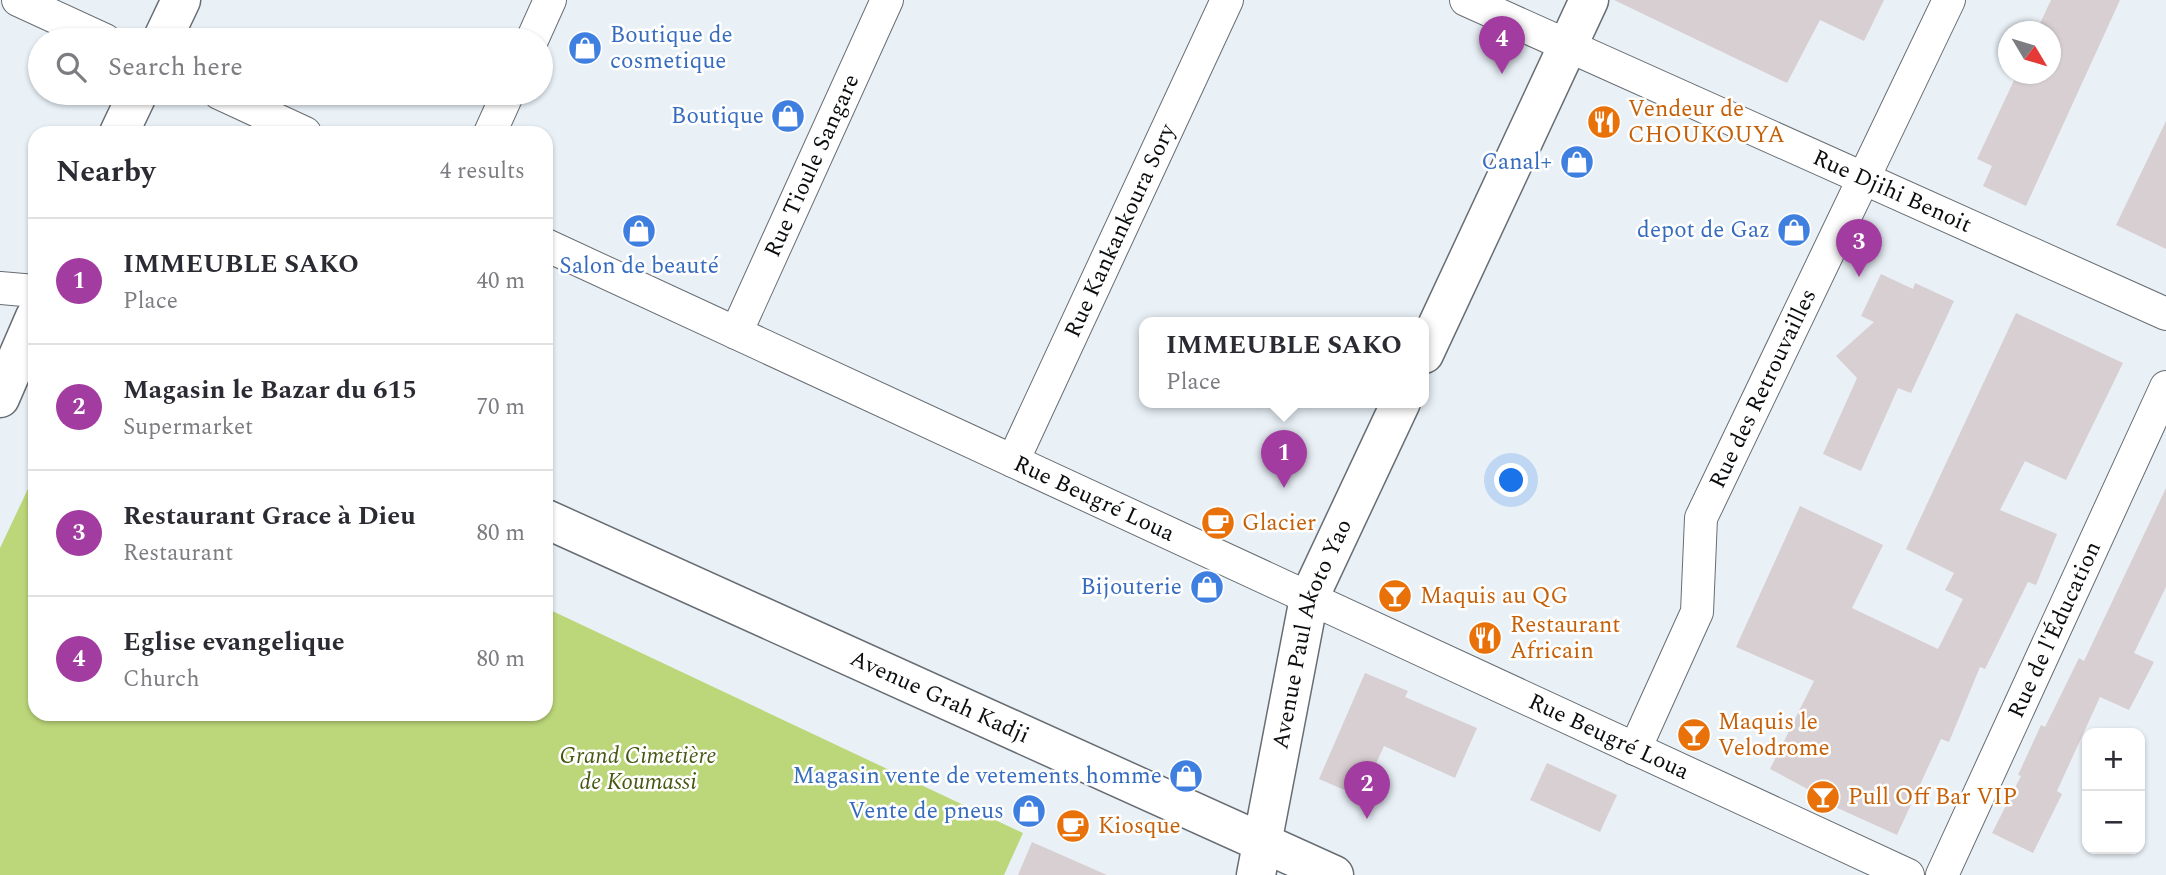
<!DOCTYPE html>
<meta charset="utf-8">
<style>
:root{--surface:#fff;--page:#f7f7f7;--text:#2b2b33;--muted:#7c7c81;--line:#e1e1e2;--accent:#a33ca0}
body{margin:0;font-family:Spectral,serif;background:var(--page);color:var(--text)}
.controls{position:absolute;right:21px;bottom:21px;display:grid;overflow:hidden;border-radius:14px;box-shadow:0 2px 5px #0004}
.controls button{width:63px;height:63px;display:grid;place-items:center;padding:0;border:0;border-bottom:2px solid var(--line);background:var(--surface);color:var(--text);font:35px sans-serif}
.compass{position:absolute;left:1998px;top:21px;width:63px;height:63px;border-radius:50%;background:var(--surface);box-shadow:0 2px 5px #0004;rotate:128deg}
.you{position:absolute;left:1512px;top:481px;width:24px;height:24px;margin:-18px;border:5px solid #fff;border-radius:50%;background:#1a73e8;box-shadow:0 0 0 10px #1a73e833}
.badge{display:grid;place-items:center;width:46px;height:46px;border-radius:50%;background:var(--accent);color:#fff;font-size:23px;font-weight:700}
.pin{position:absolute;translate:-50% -58px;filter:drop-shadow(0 2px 4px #0008)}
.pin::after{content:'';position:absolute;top:37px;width:24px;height:21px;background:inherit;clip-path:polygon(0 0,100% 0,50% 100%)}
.popup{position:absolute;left:1139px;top:317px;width:290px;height:91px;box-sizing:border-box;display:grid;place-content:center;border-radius:14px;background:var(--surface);filter:drop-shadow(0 2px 5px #0005);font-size:23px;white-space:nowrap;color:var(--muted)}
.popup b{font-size:26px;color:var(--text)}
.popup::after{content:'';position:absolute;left:50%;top:100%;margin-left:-14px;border:14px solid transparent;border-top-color:var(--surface)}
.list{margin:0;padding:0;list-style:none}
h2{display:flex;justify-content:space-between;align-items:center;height:91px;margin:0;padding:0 28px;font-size:30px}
h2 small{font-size:23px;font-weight:400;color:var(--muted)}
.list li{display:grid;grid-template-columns:46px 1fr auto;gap:21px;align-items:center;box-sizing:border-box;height:126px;padding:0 28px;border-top:2px solid var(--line)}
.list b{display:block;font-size:26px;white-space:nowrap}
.list p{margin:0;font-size:23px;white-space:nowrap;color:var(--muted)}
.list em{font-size:23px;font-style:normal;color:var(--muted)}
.icon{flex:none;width:38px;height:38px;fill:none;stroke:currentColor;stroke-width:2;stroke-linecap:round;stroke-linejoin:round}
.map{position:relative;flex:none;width:2166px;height:875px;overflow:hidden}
.search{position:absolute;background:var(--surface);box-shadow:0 2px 5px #0004;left:28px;top:28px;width:525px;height:77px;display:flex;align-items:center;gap:18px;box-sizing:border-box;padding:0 24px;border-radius:38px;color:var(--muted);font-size:26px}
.panel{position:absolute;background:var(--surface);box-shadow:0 2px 5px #0004;left:28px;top:126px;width:525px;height:595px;border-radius:21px}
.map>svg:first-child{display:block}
</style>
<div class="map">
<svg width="2166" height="875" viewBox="0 0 2166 875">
<rect width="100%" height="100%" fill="#e9f1f7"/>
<!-- green -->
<path fill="#bcd77a" d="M 35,474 L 35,714 L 546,714 L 546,608 L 1023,833 L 1004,875 L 0,875 L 0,548 Z"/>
<!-- building -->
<path fill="#d8cfd2" d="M 1614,0 L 1884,0 L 1864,41 L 1820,20 L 1787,83 Z
M 2051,0 L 2120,0 L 2026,206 L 1983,186 L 1992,166 L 1977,159 L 2017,74 L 2050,74 L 2050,32 L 2036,32 Z
M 2166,121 L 2166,249 L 2116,225 Z
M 1881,274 L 1913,289 L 1915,283 L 1954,301 L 1911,393 L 1898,388 L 1861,471 L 1823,454 L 1857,378 L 1836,356 L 1874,322 L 1861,316 Z
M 2016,313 L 2123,363 L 2066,480 L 2025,461 L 2000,510 L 2057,534 L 2036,585 L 2028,582 L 1985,669 L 1980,667 L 1949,742 L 1941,739 L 1897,835 L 1811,796 L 1813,792 L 1770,769 L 1814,681 L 1736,647 L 1800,506 L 1883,545 L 1852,608 L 1938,649 L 1963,599 L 1945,590 L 1954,573 L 1906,549 Z
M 2166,488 L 2166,587 L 2134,653 L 2154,662 L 2129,710 L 2100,697 L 2057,791 L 2062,794 L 2033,853 L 1992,833 L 2021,776 L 2018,775 L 2041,725 L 2045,727 L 2079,658 L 2084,661 Z
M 1365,673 L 1408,691 L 1405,697 L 1477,728 L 1455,778 L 1384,746 L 1361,797 L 1319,779 Z
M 1547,763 L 1617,795 L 1600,832 L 1530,800 Z
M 1032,842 L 1107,875 L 1018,875 Z"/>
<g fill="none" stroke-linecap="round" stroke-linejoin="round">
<!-- minor casing -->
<g stroke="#676d73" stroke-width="34">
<g id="minor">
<path d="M 18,0 L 105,40"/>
<path id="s1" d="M 1466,0 L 2166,314"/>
<path d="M 532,40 L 550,0"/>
<path d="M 219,93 L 305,133"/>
<path d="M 490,133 L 508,93"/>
<path id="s2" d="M 546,245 L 1908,875"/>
<path d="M 0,288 L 35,291"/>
<path id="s3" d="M 736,333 L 887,0"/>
<path id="s4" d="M 1013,461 L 1227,0"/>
<path id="s5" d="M 1635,749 L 1697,612 L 1701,518 L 1949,0"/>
<path id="s6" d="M 1942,875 L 2166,387"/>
</g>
</g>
<!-- tertiary casing -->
<g stroke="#676d73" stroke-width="41">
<g id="tertiary">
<path d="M 162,40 L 181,0"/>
<path d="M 119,133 L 138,93"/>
<path d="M 1424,354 L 1589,0"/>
<path d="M 0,398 L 35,317"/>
<path id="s7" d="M 546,519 L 1334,875"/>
<path id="s8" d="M 1256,875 L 1309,598 L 1401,402"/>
</g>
</g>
<!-- minor -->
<use href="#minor" stroke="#fff" stroke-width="32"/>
<!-- tertiary -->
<use href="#tertiary" stroke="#fff" stroke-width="38"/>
</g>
<!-- icons -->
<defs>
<g id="shop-disc" transform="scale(1.75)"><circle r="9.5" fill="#3f7fe0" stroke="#fff"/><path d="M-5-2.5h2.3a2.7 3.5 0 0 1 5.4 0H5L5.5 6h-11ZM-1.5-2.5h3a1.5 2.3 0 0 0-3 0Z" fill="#fff"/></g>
<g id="restaurant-disc" transform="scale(1.75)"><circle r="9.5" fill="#e8710a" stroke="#fff"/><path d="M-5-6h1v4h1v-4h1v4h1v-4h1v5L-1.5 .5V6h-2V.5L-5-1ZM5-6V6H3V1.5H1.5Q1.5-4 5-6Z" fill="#fff"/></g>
<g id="cafe-disc" transform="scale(1.75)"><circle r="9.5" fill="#e8710a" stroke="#fff"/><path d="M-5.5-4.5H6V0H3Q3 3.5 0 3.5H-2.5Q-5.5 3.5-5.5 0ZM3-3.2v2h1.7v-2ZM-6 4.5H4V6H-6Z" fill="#fff"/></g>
<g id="bar-disc" transform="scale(1.75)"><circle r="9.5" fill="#e8710a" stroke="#fff"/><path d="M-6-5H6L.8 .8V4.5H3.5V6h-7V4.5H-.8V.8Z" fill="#fff"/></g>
</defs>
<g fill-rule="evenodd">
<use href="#shop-disc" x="585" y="48"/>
<use href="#shop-disc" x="788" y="116"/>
<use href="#restaurant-disc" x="1604" y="122"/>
<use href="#shop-disc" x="1577" y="162"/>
<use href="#shop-disc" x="1794" y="230"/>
<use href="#shop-disc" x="639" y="231"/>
<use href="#cafe-disc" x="1218" y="523"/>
<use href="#shop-disc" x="1207" y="587"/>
<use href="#bar-disc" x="1395" y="596"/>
<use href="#restaurant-disc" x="1485" y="638"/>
<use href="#bar-disc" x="1694" y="735"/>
<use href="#shop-disc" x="1186" y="776"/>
<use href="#bar-disc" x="1823" y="797"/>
<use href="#shop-disc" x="1029" y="811"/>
<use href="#cafe-disc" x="1073" y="826"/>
</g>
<g text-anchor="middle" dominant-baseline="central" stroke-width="5" stroke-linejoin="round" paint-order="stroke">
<!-- shop labels -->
<g font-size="23" fill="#366cbe" stroke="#fff" text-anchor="end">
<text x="610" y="35" text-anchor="start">Boutique de<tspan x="610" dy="26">cosmetique</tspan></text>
<text x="764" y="116">Boutique</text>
<text x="1552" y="162">Canal+</text>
<text x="1770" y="230">depot de Gaz</text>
<text x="639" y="266" text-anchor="middle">Salon de beauté</text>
<text x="1182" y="587">Bijouterie</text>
<text x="1162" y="776">Magasin vente de vetements homme</text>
<text x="1004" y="811">Vente de pneus</text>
</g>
<!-- food labels -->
<g font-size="23" fill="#c56008" stroke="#fff" text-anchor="start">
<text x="1628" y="109">Vendeur de<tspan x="1628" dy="26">CHOUKOUYA</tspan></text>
<text x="1242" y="523">Glacier</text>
<text x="1420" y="596">Maquis au QG</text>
<text x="1510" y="625">Restaurant<tspan x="1510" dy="26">Africain</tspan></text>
<text x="1718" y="722">Maquis le<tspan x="1718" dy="26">Velodrome</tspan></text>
<text x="1848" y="797">Pull Off Bar VIP</text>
<text x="1098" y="826">Kiosque</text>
</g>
<!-- street labels -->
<g font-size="23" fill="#0b0d0f" stroke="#fff">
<text stroke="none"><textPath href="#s3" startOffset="184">Rue Tioule Sangare</textPath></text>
<text stroke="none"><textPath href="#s1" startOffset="467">Rue Djihi Benoit</textPath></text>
<text stroke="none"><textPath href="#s4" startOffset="254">Rue Kankankoura Sory</textPath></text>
<text stroke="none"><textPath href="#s5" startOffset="388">Rue des Retrouvailles</textPath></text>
<text stroke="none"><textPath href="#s2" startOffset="604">Rue Beugré Loua</textPath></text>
<text stroke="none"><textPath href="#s6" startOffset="270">Rue de l'Éducation</textPath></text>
<text stroke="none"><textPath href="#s8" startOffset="248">Avenue Paul Akoto Yao</textPath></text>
<text stroke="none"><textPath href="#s7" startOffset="432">Avenue Grah Kadji</textPath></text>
<text stroke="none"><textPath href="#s2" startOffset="1171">Rue Beugré Loua</textPath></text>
</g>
<!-- park labels -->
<g font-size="23" font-style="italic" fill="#475813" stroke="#fff">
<text x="638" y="756">Grand Cimetière<tspan x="638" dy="26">de Koumassi</tspan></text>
</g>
</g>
</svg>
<div class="controls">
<button>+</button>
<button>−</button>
</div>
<svg class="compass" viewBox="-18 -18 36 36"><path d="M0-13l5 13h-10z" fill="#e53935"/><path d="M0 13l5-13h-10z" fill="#7c7c81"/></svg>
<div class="you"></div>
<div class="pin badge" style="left:1284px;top:488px">1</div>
<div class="popup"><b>IMMEUBLE SAKO</b>Place</div>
<div class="pin badge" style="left:1367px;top:819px">2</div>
<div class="pin badge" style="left:1859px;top:277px">3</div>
<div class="pin badge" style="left:1502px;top:74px">4</div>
<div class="search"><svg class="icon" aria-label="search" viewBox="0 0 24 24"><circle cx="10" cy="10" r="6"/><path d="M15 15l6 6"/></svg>Search here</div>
<section class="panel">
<h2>Nearby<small>4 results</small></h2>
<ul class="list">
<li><span class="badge">1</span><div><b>IMMEUBLE SAKO</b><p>Place</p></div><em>40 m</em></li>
<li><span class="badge">2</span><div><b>Magasin le Bazar du 615</b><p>Supermarket</p></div><em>70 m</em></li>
<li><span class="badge">3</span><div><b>Restaurant Grace à Dieu</b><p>Restaurant</p></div><em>80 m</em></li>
<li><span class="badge">4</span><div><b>Eglise evangelique</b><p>Church</p></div><em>80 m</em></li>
</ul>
</section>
</div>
